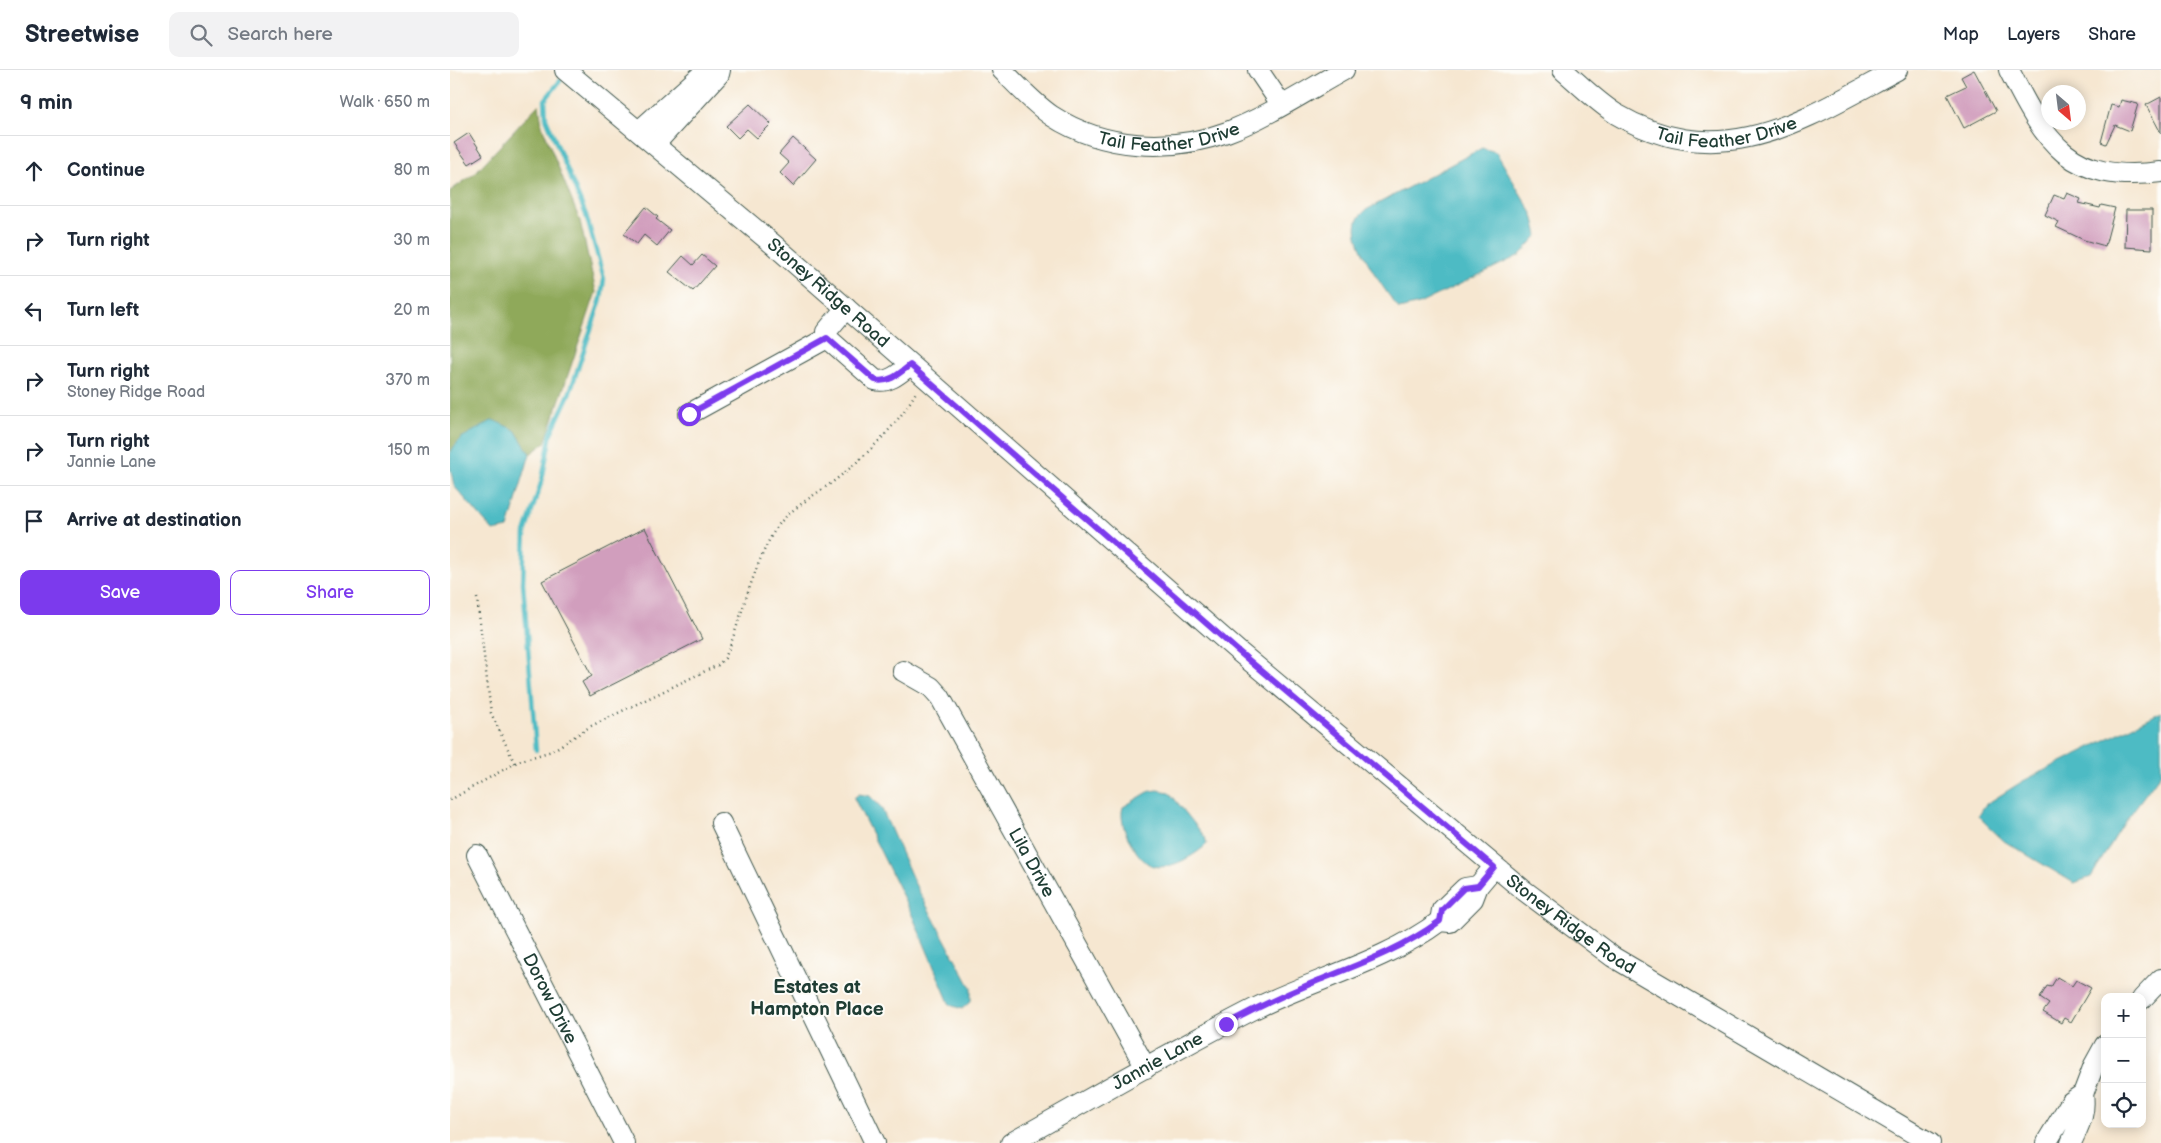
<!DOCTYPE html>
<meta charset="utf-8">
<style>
:root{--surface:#fff;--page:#f2f2f3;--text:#1f2937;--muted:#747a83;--line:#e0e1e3;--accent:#7c3aed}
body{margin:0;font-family:"Balsamiq Sans",sans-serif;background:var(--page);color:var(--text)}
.controls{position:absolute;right:15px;bottom:15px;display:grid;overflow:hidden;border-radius:10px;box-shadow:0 2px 12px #0003}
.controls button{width:45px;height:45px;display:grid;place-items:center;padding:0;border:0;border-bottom:1px solid var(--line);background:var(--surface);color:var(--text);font:25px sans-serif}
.compass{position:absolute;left:1591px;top:15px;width:45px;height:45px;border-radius:50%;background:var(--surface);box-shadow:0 2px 12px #0003;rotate:152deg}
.stop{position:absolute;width:15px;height:15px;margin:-11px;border:4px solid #7c3aed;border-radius:50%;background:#fff}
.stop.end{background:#7c3aed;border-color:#fff;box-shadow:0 1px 5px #0008}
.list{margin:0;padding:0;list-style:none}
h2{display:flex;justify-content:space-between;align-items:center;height:65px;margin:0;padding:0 20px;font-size:21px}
h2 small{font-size:16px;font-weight:400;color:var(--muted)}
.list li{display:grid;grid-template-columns:32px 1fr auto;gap:15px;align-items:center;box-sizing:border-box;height:70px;padding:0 20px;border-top:1px solid var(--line)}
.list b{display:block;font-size:19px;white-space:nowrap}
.list p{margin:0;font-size:16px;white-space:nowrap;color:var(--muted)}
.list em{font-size:16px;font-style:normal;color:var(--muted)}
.actions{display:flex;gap:10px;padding:15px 20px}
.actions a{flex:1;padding:11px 0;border:1px solid var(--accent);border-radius:10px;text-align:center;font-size:18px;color:var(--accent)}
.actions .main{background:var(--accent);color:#fff}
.icon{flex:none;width:28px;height:28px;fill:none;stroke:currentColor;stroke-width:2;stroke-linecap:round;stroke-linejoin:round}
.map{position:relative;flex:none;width:1711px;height:1073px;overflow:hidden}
header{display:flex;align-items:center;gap:30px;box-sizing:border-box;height:70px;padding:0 25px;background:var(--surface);border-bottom:1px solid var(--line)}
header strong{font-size:24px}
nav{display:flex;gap:28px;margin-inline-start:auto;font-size:18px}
.search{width:350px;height:45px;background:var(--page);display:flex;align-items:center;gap:12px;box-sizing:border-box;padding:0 18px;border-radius:10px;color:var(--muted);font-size:19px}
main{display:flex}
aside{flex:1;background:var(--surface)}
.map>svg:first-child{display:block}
</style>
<header>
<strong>Streetwise</strong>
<div class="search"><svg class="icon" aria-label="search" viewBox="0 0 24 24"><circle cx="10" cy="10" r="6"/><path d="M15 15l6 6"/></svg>Search here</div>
<nav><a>Map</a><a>Layers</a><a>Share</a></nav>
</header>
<main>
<aside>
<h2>9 min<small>Walk · 650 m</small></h2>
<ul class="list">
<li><svg class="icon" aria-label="ahead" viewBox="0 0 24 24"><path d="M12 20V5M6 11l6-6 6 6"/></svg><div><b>Continue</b></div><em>80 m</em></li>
<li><svg class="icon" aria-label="right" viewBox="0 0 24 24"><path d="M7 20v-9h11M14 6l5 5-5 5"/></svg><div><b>Turn right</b></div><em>30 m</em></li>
<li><svg class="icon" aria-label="left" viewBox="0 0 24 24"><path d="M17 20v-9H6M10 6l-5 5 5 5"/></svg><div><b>Turn left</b></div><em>20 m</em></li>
<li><svg class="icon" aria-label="right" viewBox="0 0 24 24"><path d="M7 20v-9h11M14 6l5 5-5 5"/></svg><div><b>Turn right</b><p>Stoney Ridge Road</p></div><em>370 m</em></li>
<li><svg class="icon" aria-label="right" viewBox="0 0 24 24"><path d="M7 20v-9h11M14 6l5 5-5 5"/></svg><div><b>Turn right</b><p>Jannie Lane</p></div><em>150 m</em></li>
<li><svg class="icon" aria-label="arrive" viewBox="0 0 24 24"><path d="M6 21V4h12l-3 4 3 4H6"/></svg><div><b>Arrive at destination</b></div></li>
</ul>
<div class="actions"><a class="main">Save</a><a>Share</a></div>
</aside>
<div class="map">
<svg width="1711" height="1073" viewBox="0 0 1711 1073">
<rect width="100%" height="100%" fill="#fdfcf7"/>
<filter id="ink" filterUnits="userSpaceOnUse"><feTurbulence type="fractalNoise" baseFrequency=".02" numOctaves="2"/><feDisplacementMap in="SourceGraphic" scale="10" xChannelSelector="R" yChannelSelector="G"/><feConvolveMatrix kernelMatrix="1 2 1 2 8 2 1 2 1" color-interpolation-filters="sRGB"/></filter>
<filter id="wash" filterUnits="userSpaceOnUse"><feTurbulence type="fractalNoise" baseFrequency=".0096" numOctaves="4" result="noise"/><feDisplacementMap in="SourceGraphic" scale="20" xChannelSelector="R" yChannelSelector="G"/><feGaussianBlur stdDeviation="1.12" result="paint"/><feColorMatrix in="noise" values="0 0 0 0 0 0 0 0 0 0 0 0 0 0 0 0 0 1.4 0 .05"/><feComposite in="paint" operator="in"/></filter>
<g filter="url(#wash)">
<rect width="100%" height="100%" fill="#f6e7d1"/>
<!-- forest -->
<path fill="#8fa95a" stroke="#577347" d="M 89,34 L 92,56 L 130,151 L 146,222 L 95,373 L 80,384 L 65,360 L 11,368 L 0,382 L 0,121 L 24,104 Z"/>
<!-- water -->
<path fill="#4dbbc4" stroke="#367c7c" d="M 1032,78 L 1046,82 L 1083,145 L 1088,165 L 1070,185 L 969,234 L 949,239 C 936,222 900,173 907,152 C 908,147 913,143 916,140 Z
M 43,350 L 65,360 L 80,384 L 58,458 L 43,461 L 4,416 L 0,396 L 0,382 L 11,368 Z
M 1711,642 L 1711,703 L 1674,753 L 1641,807 L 1624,813 L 1554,771 L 1528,746 L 1535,735 L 1573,711 Z
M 708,720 L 719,722 L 755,767 L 757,774 C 745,786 713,805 697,793 C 688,786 683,777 678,768 C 674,760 670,746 673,737 L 700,721 Z
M 409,724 L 420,726 L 431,737 L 465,814 L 521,918 L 521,931 L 512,939 L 500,935 L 462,845 L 404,728 Z"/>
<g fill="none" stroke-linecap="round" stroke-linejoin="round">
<!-- stream -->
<path stroke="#4dbbc4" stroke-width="4.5" d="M 86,680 L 73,513 L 75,463 L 92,410 L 101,363 L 120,322 L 151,229 L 154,209 L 136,145 L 96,48 L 95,30 L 110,11"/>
</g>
<g id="blocks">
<!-- building -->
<path fill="#d19ebd" d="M 1524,0 L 1546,41 L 1514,58 L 1497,25 L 1516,16 L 1511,7 Z
M 1711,27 L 1711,63 L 1696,35 Z
M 1671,30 L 1688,34 L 1680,61 L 1665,55 L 1656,74 L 1651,72 L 1661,35 L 1669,37 Z
M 300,34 L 321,54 L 307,68 L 297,59 L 288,68 L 276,56 Z
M 19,63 L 33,85 L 19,94 L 4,73 Z
M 343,68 L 366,89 L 343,116 L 330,103 L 339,93 L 329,84 Z
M 1617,123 L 1631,129 L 1629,133 L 1650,138 L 1651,135 L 1665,138 L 1655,176 L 1634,170 L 1606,157 L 1609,152 L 1595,145 L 1604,125 L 1614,129 Z
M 196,137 L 208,147 L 206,149 L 220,160 L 207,176 L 194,165 L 187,174 L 174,164 Z
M 1676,140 L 1702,140 L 1702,179 L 1675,177 Z
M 252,185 L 265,196 L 243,221 L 219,202 L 233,186 L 243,195 Z
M 195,458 L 252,569 L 140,626 L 132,612 L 142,606 L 92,511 Z
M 1607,907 L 1622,916 L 1626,910 L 1641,918 L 1621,952 L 1614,948 L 1611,953 L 1593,942 L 1599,934 L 1590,928 L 1597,916 L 1601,917 Z"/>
</g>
</g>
<g filter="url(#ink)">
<use href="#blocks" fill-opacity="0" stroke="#3f564c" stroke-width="1"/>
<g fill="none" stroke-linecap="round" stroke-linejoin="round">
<!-- minor casing -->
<g stroke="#3f564c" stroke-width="22">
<g id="minor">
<path id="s1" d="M 115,0 L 324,175 L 788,581 L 1072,819 L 1163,887 L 1480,1073"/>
<path id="s2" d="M 552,0 C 568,16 583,33 602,46 C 653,79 721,83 777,62 C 815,48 858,20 894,0"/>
<path d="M 808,0 L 831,34"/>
<path id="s3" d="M 1113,0 C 1130,15 1147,32 1166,44 C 1272,106 1353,50 1447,0"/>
<path d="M 1559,0 C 1596,73 1619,114 1711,102"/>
<path d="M 189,61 L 257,0"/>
<path d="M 205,74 L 269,4 L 270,0"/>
<path d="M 396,238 L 376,262 L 377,268 L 383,273 L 425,310 C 438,314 450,303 460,295"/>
<path d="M 239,344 L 377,268"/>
<path id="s4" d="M 453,601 L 481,617 L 490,627 L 696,998"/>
<path d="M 271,753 L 425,1073"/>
<path id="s5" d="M 27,785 L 174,1073"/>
<path d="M 990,851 L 992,840 L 1015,818 L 1028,816"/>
<path d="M 1692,929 L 1711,909"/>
<path d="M 1633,1024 L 1644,995 L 1655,975"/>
<path id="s6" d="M 561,1073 C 642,1028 723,980 806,938 C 867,908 935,892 990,851 L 1000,852 L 1023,829 L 1028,816 L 1044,797"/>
<path d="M 1596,1073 L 1621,1032 L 1633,1024 C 1636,1044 1629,1055 1621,1073"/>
</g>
</g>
<!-- path -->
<path stroke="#3f564c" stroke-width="2.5" stroke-dasharray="1 4" stroke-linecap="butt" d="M 27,528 L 41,643 L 65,694
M 0,730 L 69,691 L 102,681 L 141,656 L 268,595 L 275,588 L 280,576 C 293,541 308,481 330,453 C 341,439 369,422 384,411 C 413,389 449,354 466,322"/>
<!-- minor -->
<use href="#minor" stroke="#fff" stroke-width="20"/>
</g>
</g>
<g fill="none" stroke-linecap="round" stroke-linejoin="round" filter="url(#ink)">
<!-- route -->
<path stroke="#7c3aed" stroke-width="6" d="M 239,344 L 377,268 L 425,310 C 438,314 450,303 460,295 L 788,581 L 1044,797 L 1028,816 L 1014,818 L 992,840 L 990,851 C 952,879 910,894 867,911 C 836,924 806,938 776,954"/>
</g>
<g text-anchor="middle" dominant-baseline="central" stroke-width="4" stroke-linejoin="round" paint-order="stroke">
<!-- street labels -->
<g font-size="18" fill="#1f3d34" stroke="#fdfcf7">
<text stroke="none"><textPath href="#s3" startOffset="185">Tail Feather Drive</textPath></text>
<text stroke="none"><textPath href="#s2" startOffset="191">Tail Feather Drive</textPath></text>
<text stroke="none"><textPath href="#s1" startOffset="345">Stoney Ridge Road</textPath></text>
<text stroke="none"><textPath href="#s4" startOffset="235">Lila Drive</textPath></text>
<text stroke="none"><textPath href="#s1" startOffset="1320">Stoney Ridge Road</textPath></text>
<text stroke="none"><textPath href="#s5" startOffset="161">Dorow Drive</textPath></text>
<text stroke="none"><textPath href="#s6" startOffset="168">Jannie Lane</textPath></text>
</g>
<!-- neighbourhood labels -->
<g font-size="19" font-weight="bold" fill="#1f3d34" stroke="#fdfcf7">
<text x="367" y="917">Estates at<tspan x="367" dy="22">Hampton Place</tspan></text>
</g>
</g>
</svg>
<div class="controls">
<button>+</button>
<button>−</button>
<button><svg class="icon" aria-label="locate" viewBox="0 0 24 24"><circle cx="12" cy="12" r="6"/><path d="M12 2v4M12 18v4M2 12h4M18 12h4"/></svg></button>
</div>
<svg class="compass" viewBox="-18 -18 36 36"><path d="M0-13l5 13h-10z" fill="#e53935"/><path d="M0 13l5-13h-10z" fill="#747a83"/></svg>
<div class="stop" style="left:239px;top:344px"></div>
<div class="stop end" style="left:776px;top:954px"></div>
</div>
</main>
